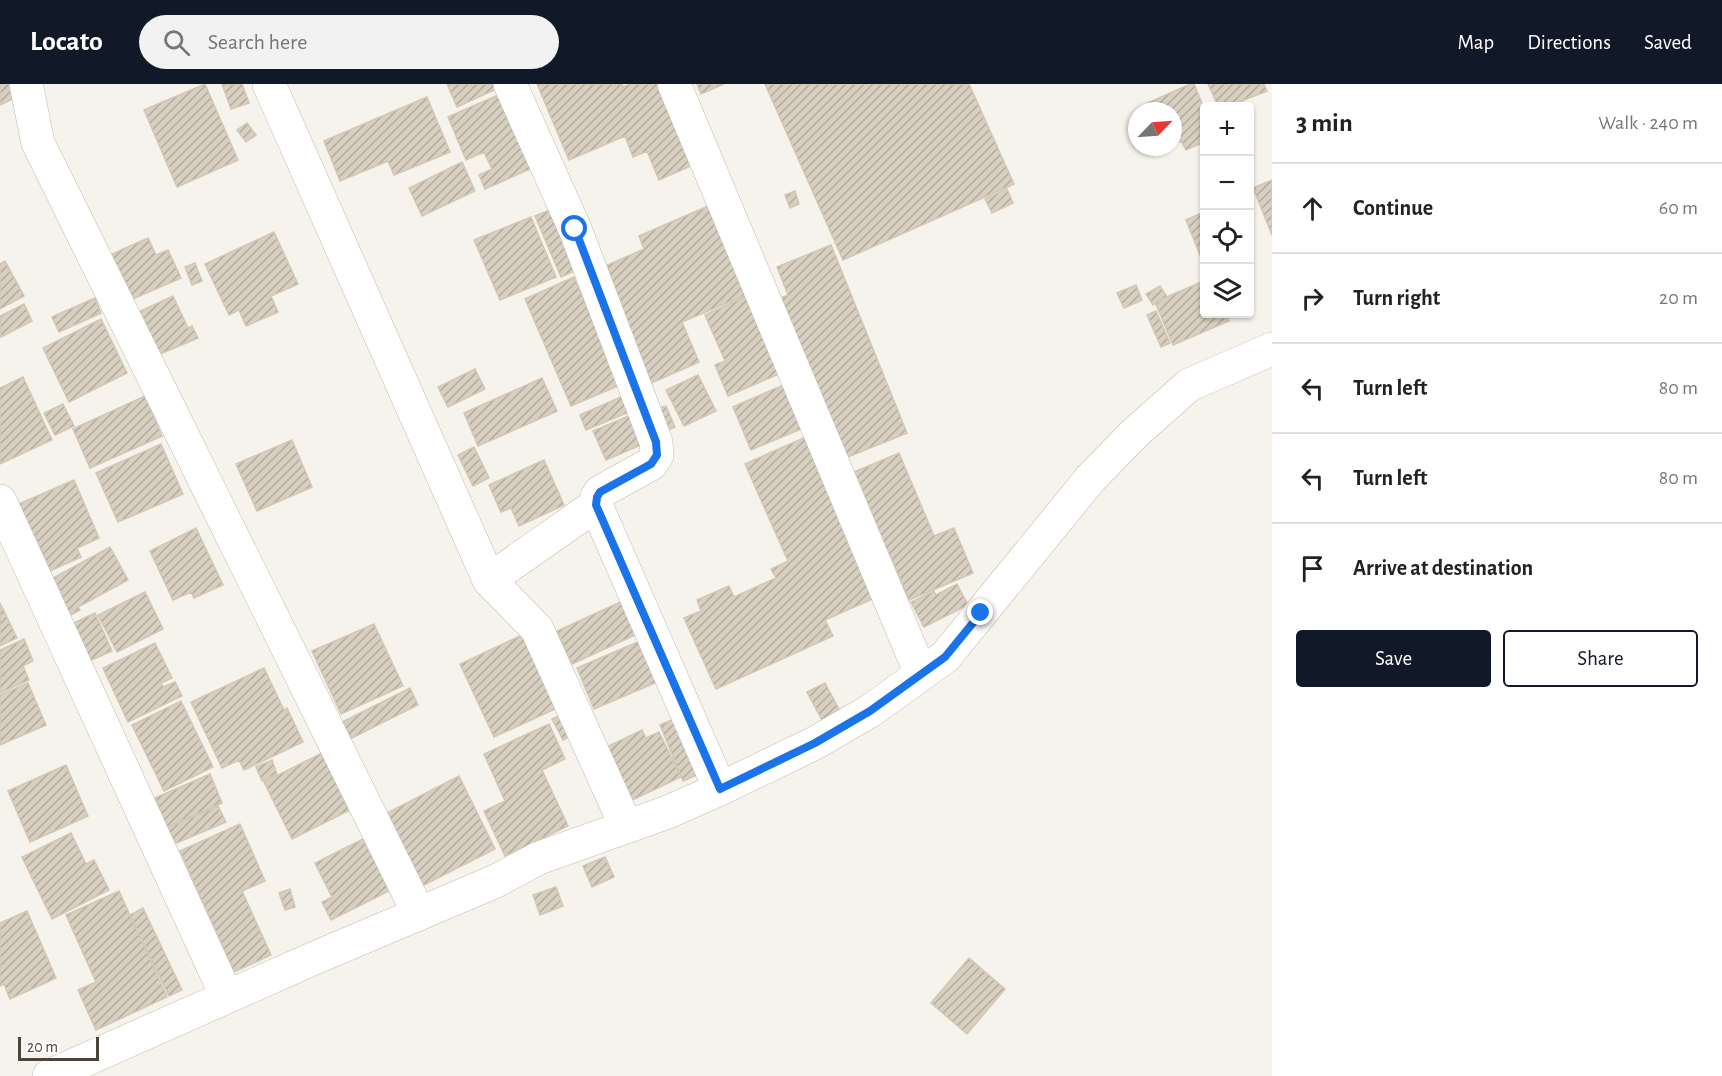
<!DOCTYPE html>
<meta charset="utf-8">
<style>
:root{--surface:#fff;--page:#f2f2f2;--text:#222;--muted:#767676;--line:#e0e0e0;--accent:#111827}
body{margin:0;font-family:"Alegreya Sans",sans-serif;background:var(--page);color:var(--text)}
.controls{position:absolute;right:18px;top:18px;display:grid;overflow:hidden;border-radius:6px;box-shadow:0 2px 4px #0004}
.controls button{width:54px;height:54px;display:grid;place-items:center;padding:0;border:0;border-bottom:2px solid var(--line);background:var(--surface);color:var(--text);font:30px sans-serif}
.compass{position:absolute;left:1128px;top:18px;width:54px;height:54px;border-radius:50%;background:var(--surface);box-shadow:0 2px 4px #0004;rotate:65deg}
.scale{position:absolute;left:18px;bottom:15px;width:81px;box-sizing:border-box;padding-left:6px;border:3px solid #4b4439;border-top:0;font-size:16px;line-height:21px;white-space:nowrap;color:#4b4439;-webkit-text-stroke:4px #fff;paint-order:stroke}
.stop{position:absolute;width:18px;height:18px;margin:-14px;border:4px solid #1a73e8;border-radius:50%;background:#fff}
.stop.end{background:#1a73e8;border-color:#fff;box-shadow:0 2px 6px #0008}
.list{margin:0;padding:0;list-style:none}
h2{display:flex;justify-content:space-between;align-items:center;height:78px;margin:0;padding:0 24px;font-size:26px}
h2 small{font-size:20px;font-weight:400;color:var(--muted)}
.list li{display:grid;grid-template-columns:39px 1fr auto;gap:18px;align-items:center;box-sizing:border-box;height:90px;padding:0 24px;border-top:2px solid var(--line)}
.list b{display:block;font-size:22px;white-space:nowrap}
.list em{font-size:20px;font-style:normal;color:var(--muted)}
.actions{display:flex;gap:12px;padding:18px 24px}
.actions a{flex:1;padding:14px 0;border:2px solid var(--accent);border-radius:6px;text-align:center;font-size:21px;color:var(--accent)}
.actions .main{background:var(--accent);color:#fff}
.icon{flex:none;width:33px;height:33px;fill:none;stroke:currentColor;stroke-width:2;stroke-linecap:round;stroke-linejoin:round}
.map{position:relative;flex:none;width:1272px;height:992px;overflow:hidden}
header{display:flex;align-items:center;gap:36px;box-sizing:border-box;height:84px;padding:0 30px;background:var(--accent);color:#fff}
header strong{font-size:28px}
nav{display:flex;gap:33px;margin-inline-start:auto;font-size:21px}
.search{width:420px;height:54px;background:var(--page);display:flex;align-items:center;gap:15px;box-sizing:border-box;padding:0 21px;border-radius:33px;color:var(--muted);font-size:22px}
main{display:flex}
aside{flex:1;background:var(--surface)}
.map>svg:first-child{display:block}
</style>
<header>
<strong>Locato</strong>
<div class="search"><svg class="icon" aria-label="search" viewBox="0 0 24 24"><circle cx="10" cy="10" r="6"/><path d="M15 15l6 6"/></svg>Search here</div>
<nav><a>Map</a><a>Directions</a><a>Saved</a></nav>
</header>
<main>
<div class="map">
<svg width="1272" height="992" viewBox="0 0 1272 992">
<defs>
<pattern id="building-hatch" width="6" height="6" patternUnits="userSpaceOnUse" patternTransform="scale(1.5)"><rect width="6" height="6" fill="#d8cfc1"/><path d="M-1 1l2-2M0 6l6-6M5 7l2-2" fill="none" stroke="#b1aa9e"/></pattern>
</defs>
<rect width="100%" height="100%" fill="#f6f3ec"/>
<!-- building -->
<path fill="url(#building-hatch)" stroke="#d3c7b4" stroke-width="1.5" d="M 0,0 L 9,0 L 15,14 L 0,21 Z
M 205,0 L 238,76 L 177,103 L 144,26 Z
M 222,0 L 242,0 L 249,19 L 231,25 Z
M 447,0 L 502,0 L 503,2 L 457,23 Z
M 537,0 L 622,0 L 623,3 L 630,0 L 659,0 L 700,78 L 659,96 L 647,67 L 633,73 L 625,52 L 569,76 Z
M 697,0 L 724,0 L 701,10 Z
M 765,0 L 969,0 L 1014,100 L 843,176 Z
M 1190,0 L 1194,0 L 1204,24 L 1204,58 L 1186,66 L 1181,57 L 1173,61 L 1173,27 L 1151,27 L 1148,19 Z
M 1208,0 L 1264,0 L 1267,7 L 1229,22 L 1218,22 Z
M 507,7 L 539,81 L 485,105 L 479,91 L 492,85 L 484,68 L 466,76 L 448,33 Z
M 427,13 L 450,68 L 394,91 L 388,77 L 340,97 L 324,57 Z
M 247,39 L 256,51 L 246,58 L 237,46 Z
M 462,78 L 475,107 L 422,132 L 409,104 Z
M 1272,96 L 1272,151 L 1253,104 Z
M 1007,105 L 1013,119 L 992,129 L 985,115 Z
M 795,107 L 799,120 L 790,124 L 785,111 Z
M 715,119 L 753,208 L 682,238 L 699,278 L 649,300 L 594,187 L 644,165 L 639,152 Z
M 560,122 L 586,182 L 561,193 L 535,132 Z
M 1204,128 L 1204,181 L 1186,136 Z
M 531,133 L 556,193 L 500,216 L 474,156 Z
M 274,148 L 298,200 L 271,212 L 278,228 L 246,242 L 239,226 L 229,231 L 205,180 Z
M 148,154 L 156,171 L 168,166 L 181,194 L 121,220 L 101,175 Z
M 831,161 L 907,349 L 838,377 L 776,216 L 788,211 L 777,183 Z
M 5,177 L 24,212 L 0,225 L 0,180 Z
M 195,179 L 202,197 L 192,201 L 185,183 Z
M 574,193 L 620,301 L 571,322 L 525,215 Z
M 1204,197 L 1204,230 L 1225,230 L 1229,237 L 1173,261 L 1155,218 Z
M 1136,201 L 1142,216 L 1124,224 L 1117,209 Z
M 1160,202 L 1167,213 L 1153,221 L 1146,210 Z
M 754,209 L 788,286 L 728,312 L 715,281 L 725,277 L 705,231 Z
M 173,212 L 188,244 L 192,242 L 198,254 L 153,273 L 134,230 Z
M 95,214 L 101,229 L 59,248 L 52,233 Z
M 24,220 L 32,237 L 1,253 L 0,232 Z
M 1156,227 L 1170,259 L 1161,263 L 1147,231 Z
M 101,235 L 127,289 L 69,318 L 43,264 Z
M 475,285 L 485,305 L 448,323 L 438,303 Z
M 698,291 L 716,327 L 684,342 L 666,306 Z
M 23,293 L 52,356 L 0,380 L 0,304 Z
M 542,294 L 557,327 L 478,362 L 464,329 Z
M 790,298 L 808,342 L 751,366 L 733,323 Z
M 145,312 L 162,352 L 90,384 L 73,345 Z
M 623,312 L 629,328 L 586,346 L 580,331 Z
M 63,320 L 74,342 L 55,351 L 44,329 Z
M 666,322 L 675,343 L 661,349 L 652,327 Z
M 638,328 L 650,357 L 606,376 L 593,347 Z
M 808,352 L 881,511 L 825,536 L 833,552 L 716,605 L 684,534 L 701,527 L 697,516 L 729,502 L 734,513 L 776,494 L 771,485 L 788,477 L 745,380 Z
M 292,356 L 312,403 L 257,427 L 236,380 Z
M 161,360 L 183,410 L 118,438 L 96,389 Z
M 474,363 L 489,394 L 473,402 L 458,371 Z
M 899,369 L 934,452 L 954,444 L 973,489 L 909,516 L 890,470 L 874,476 L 840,394 Z
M 544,376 L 564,421 L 519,442 L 511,424 L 501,428 L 489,401 Z
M 74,396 L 99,454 L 77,464 L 81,473 L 50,487 L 36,455 L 27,459 L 12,423 Z
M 196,444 L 223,501 L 194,514 L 191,508 L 173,516 L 150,467 Z
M 110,463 L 128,496 L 78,523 L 80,526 L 65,534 L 56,516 L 63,512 L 53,494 Z
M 957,500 L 968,521 L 924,543 L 911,518 L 934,507 L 936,511 Z
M 145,508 L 163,545 L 117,568 L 98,531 Z
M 629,514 L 644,547 L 572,580 L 557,547 Z
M 0,519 L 17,554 L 0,562 Z
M 95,529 L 112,567 L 80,581 L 63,544 Z
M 374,540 L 403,602 L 341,630 L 312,567 Z
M 522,551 L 566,620 L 494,653 L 460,580 Z
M 24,555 L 33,577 L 23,582 L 29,596 L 0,609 L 0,566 Z
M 640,557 L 657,598 L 594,625 L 577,584 Z
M 155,559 L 172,594 L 161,599 L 163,603 L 175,598 L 182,612 L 128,638 L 103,584 Z
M 264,584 L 284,626 L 287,624 L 303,658 L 244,686 L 239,676 L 222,684 L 191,618 Z
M 28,599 L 46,641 L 0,661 L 0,611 Z
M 825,599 L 841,629 L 823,638 L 807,608 Z
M 410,604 L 418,621 L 346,657 L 338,640 Z
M 181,617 L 213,683 L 164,707 L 132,641 Z
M 568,627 L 578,648 L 563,656 L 552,635 Z
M 681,632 L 704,688 L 683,697 L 660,641 Z
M 549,640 L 565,675 L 542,686 L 568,742 L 505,772 L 484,727 L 505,717 L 484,670 Z
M 642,646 L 646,654 L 659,648 L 681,693 L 624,720 L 598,667 Z
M 330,665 L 358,722 L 292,755 L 264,698 Z
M 272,676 L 277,690 L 262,697 L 256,683 Z
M 66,681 L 88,732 L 30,758 L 8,707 Z
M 210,690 L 222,719 L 167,743 L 155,714 Z
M 459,692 L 495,765 L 422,802 L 385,730 Z
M 218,722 L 226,738 L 174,760 L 167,744 Z
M 240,740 L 265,797 L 242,807 L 271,871 L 234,888 L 180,767 Z
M 71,749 L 86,780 L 94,776 L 109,806 L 52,835 L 22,773 Z
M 365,754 L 391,806 L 331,836 L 322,818 L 332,813 L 315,779 Z
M 605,773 L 614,793 L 592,803 L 583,782 Z
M 556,803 L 563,822 L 540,831 L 533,811 Z
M 290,805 L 295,823 L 285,826 L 279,809 Z
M 119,807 L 167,913 L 96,946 L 78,906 L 96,898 L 66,831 Z
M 143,824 L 182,906 L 169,912 L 130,831 Z
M 27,827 L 56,894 L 10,915 L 4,900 L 0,902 L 0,839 Z
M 969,874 L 1005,905 L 967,950 L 931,919 Z"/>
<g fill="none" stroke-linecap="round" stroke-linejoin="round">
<!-- minor casing -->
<g stroke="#c2bbae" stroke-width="34">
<path id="minor" d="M 26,0 L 38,59 L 419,830
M 269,0 L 489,496 L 537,545 L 626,742
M 510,0 L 575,145 L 656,358 L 657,371 L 651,380 L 600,408 L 597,413 L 596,421 L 720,705
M 674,0 L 921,590
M 0,417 L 227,913
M 489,496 L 596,421
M 49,992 L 310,876 L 496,797 L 539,774 L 668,728 L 720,705 L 815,659 L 870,627 L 945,573 L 1091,394 L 1135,349 L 1189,301 L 1272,265"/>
</g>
<!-- minor -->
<use href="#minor" stroke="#fff" stroke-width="33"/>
</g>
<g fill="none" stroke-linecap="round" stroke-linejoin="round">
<!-- route -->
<path stroke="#1a73e8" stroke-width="8" d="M 575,145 L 656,358 L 657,371 L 651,380 L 600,408 L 597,413 L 596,421 L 720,705 L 815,659 L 870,627 L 945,573 L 981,529"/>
</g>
</svg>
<div class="controls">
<button>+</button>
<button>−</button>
<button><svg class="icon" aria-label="locate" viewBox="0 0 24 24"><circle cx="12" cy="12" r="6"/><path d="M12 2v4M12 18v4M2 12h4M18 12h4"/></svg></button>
<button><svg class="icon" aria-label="layers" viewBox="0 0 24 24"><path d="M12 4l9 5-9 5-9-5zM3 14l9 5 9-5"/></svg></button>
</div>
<svg class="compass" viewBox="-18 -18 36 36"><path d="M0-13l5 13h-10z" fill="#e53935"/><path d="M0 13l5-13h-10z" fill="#767676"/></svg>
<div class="scale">20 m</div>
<div class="stop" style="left:575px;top:145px"></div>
<div class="stop end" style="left:981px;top:529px"></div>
</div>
<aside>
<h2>3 min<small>Walk · 240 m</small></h2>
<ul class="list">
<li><svg class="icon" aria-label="ahead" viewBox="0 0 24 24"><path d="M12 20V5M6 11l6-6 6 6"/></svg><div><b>Continue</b></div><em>60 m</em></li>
<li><svg class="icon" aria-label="right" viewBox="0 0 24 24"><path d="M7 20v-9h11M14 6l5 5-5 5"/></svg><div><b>Turn right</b></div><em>20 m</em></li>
<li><svg class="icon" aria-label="left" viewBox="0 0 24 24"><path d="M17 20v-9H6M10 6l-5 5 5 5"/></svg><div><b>Turn left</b></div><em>80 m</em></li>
<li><svg class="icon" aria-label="left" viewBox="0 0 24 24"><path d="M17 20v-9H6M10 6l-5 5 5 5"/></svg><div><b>Turn left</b></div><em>80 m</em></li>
<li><svg class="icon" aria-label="arrive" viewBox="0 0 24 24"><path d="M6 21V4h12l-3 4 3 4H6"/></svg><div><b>Arrive at destination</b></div></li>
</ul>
<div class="actions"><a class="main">Save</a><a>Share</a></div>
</aside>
</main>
